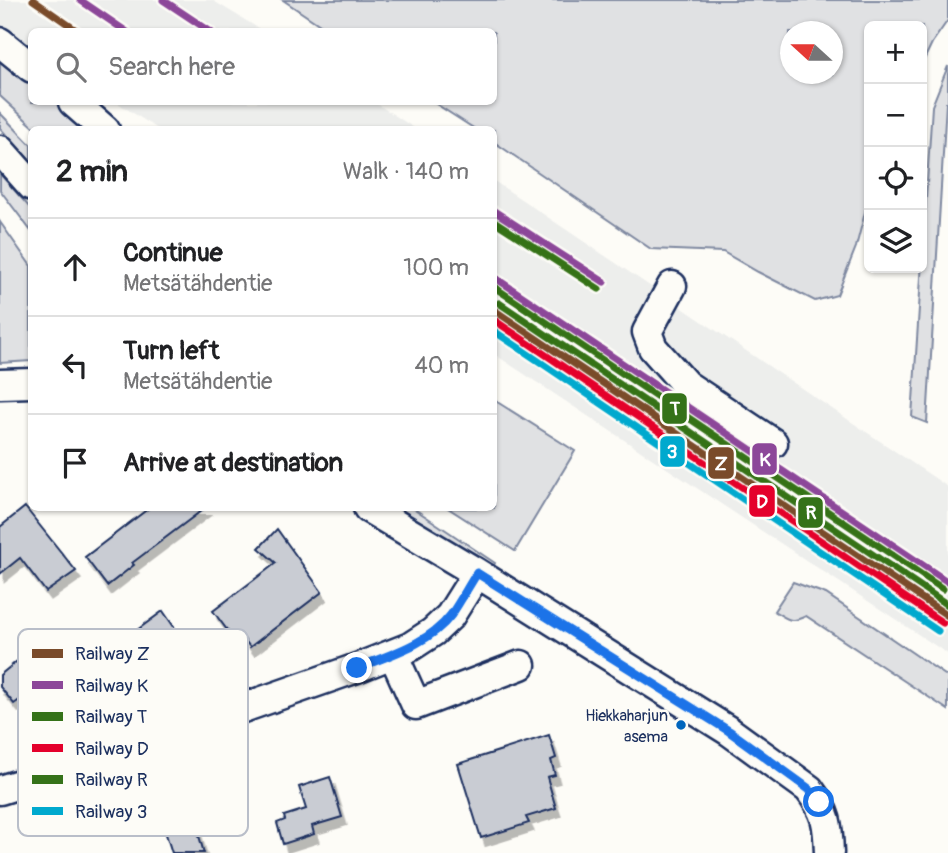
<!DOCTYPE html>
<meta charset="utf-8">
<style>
:root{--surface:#fff;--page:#f2f2f2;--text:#202124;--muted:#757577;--line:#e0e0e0}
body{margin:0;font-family:Pangolin,sans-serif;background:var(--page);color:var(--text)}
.controls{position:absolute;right:21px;top:21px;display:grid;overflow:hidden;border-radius:10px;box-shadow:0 2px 5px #0004}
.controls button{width:63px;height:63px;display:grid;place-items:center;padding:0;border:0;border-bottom:2px solid var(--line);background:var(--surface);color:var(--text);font:35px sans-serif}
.compass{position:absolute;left:780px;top:21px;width:63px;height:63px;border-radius:50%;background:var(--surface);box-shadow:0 2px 5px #0004;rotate:291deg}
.stop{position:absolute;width:21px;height:21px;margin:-16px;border:5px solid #1a73e8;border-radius:50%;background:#fff}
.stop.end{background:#1a73e8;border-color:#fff;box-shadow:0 2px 7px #0008}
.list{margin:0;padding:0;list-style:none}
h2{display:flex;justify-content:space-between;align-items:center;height:91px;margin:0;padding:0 28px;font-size:30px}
h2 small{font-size:23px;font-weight:400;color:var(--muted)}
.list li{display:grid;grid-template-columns:46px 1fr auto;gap:21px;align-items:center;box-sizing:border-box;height:98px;padding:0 28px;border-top:2px solid var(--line)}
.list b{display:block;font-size:26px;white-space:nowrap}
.list p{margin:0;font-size:23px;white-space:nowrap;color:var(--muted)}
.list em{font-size:23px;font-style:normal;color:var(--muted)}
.icon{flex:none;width:38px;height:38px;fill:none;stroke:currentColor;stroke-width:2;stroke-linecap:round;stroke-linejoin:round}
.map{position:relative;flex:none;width:948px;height:853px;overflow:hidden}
.search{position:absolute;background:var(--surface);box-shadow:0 2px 5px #0004;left:28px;top:28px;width:469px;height:77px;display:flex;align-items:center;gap:18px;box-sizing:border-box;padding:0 24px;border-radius:10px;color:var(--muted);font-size:26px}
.panel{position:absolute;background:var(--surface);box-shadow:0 2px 5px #0004;left:28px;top:126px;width:469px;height:385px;border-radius:10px}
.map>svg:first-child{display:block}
</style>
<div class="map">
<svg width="948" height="853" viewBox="0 0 948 853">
<defs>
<filter id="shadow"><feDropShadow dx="4.5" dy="8" stdDeviation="0" flood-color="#0004"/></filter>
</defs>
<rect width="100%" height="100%" fill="#fdfcf7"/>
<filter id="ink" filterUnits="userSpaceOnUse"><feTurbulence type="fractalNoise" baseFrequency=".0143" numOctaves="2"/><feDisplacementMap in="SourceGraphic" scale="14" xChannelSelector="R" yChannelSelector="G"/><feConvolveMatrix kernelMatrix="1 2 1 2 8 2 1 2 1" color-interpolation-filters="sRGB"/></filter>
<g filter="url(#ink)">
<!-- built -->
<path fill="#edeeec" d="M 0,0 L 212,0 L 263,31 L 32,32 L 31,45 L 0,24 Z
M 116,102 L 374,102 L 416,129 L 158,129 Z
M 494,181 L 948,487 L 948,654 L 494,354 Z"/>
<!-- green -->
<path fill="#e0e1e3" stroke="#7e88a0" stroke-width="2" fill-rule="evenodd" d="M 283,0 L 948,0 L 948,20 L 932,43 L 922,64 L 922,26 L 869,26 L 869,197 L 856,247 L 837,295 L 815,301 L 758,272 L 723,252 L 651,249 L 494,142 L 494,130 L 475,129 L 433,102 L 494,102 L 494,32 L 329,31 ZM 790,32 L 832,32 L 832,74 L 790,74 Z
M 0,52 L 31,76 L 32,102 L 62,102 L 95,129 L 36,129 L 0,96 Z
M 948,66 L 948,103 L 946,103 L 927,423 L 912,417 L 932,106 Z
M 0,113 L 31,145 L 31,162 L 0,128 Z
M 0,174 L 31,209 L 31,231 L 0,190 Z
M 0,222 L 31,266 L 31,361 L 0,363 Z
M 494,400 L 575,451 L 515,551 L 448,508 L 494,508 Z
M 399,508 L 413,508 L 495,563 L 493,567 Z
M 793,582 L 826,594 L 948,677 L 948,710 L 806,616 C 790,624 788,619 774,611 Z"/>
<!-- building -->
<path fill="#c9ccd3" stroke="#1b2f5e" stroke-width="2" filter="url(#shadow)" d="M 25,507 L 76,571 L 46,592 L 20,558 L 0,574 L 0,527 Z
M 149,508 L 205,508 L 132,563 L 134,565 L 107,586 L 85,557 Z
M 277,529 L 322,592 L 250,647 L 240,634 L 233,638 L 213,611 L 276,563 L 259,548 Z
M 163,611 L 181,637 L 148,661 L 129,636 Z
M 27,653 L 47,678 L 32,691 L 14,704 L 0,687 L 0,675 Z
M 549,735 L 556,758 L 551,760 L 555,775 L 547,777 L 556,808 L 526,817 L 529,823 L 481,838 L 458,764 Z
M 330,777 L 342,817 L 312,826 L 314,834 L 283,844 L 277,823 L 285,820 L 284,816 L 306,809 L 299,787 Z
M 195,822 L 204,853 L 172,853 L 165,831 Z"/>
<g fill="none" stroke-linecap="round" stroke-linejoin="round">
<!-- minor casing -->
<g stroke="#1b2f5e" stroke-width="33">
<path id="minor" d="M 0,42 L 32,68
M 73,102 L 105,130
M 0,150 L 32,186
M 672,286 L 647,332 L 653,348 L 686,385 L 773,443
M 0,384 L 32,383
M 368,508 L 477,573 L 729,731 L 809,789 C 827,813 828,824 829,853
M 393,654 L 416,705 L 521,665
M 0,790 L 80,765 L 357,668 L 410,647 L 433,632 L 450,616 L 477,573"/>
</g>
<!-- minor -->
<use href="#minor" stroke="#fdfcf7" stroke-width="28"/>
<!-- rail-1 casing -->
<g stroke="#fdfcf7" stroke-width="12">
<path id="rail-1" d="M 33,0 L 79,32
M 494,310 L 948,616"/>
</g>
<!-- rail-2 casing -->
<g stroke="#fdfcf7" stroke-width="12">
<path id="rail-2" d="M 80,0 L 127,32
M 163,0 L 211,32
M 494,211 L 604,282
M 494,277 L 948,582"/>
</g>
<!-- rail-3 casing -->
<g stroke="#fdfcf7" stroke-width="12">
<path id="rail-3" d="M 494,221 L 599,289
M 494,287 L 943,589"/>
</g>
<!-- rail-4 casing -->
<g stroke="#fdfcf7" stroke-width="12">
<path id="rail-4" d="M 494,320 L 943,623"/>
</g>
<!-- rail-5 casing -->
<g stroke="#fdfcf7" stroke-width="12">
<path id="rail-5" d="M 499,303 L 948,605"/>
</g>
<!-- rail-6 casing -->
<g stroke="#fdfcf7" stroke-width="12">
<path id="rail-6" d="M 494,331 L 938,631"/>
</g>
<!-- rail-1 -->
<use href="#rail-1" stroke="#7a4b2a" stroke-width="7"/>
<!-- rail-2 -->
<use href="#rail-2" stroke="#8c4799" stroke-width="7"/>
<!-- rail-3 -->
<use href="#rail-3" stroke="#357219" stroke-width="7"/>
<!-- rail-4 -->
<use href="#rail-4" stroke="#e4002b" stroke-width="7"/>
<!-- rail-5 -->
<use href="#rail-5" stroke="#357219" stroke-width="7"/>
<!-- rail-6 -->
<use href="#rail-6" stroke="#00a9ce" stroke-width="7"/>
</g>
</g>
<g fill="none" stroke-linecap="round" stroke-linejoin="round" filter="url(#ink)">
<!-- route -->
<path stroke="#1a73e8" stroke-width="9" d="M 357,668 C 389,655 429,644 451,615 C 460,602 468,587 477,573 L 729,731 L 809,789 L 819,802"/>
</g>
<!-- markers -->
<circle fill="#0065bd" stroke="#fdfcf7" stroke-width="2.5" cx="681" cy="725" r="6"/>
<g text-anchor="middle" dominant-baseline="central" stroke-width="5" stroke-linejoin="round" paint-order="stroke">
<!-- bus labels -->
<g font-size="16" fill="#1b2f5e" stroke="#fdfcf7" text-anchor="end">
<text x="668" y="716">Hiekkaharjun<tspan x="668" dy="21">asema</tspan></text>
</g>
</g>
<!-- legend -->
<rect x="18" y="629" width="230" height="207" rx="10" fill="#fdfcf7" stroke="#b9bec9" stroke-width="2"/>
<rect x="32" y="649" width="31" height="9" fill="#7a4b2a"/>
<rect x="32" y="681" width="31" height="8" fill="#8c4799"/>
<rect x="32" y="712" width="31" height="9" fill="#357219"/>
<rect x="32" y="744" width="31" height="8" fill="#e4002b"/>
<rect x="32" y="775" width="31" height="9" fill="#357219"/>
<rect x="32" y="807" width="31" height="8" fill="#00a9ce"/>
<g font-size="19" fill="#1b2f5e">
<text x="75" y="660">Railway Z</text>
<text x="75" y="692">Railway K</text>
<text x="75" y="723">Railway T</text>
<text x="75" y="755">Railway D</text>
<text x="75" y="786">Railway R</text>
<text x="75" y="818">Railway 3</text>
</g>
<g stroke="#fdfcf7" stroke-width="2.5">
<rect x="661" y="392" width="27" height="33" rx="7" fill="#357219"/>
<rect x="659" y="435" width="27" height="33" rx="7" fill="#00a9ce"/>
<rect x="751" y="442" width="27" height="34" rx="7" fill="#8c4799"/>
<rect x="707" y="446" width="28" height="34" rx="7" fill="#7a4b2a"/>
<rect x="748" y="484" width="28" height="34" rx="7" fill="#e4002b"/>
<rect x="797" y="496" width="27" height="33" rx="7" fill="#357219"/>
</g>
<g font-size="19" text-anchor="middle" font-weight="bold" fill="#fff">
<text x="675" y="415">T</text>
<text x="672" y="458">3</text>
<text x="765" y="466">K</text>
<text x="721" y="470">Z</text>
<text x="762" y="508">D</text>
<text x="811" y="519">R</text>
</g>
</svg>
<div class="controls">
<button>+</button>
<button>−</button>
<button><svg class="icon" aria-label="locate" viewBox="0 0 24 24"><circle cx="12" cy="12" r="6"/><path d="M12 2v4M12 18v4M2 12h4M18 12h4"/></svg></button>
<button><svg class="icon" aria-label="layers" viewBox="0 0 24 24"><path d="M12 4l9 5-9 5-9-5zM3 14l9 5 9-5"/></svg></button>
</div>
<svg class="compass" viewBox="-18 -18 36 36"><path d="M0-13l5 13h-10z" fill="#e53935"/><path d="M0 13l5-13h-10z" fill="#757577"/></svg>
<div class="stop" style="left:819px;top:802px"></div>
<div class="stop end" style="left:357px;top:668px"></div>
<div class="search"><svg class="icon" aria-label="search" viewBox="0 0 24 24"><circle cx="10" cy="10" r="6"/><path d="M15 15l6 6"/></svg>Search here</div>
<section class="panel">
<h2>2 min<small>Walk · 140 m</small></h2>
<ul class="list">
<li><svg class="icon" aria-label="ahead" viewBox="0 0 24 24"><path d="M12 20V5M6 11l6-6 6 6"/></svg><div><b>Continue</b><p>Metsätähdentie</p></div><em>100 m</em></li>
<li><svg class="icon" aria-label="left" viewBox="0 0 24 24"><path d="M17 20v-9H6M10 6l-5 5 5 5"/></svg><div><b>Turn left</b><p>Metsätähdentie</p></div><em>40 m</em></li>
<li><svg class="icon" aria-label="arrive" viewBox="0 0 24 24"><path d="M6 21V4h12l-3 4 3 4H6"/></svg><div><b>Arrive at destination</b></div></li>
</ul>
</section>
</div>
